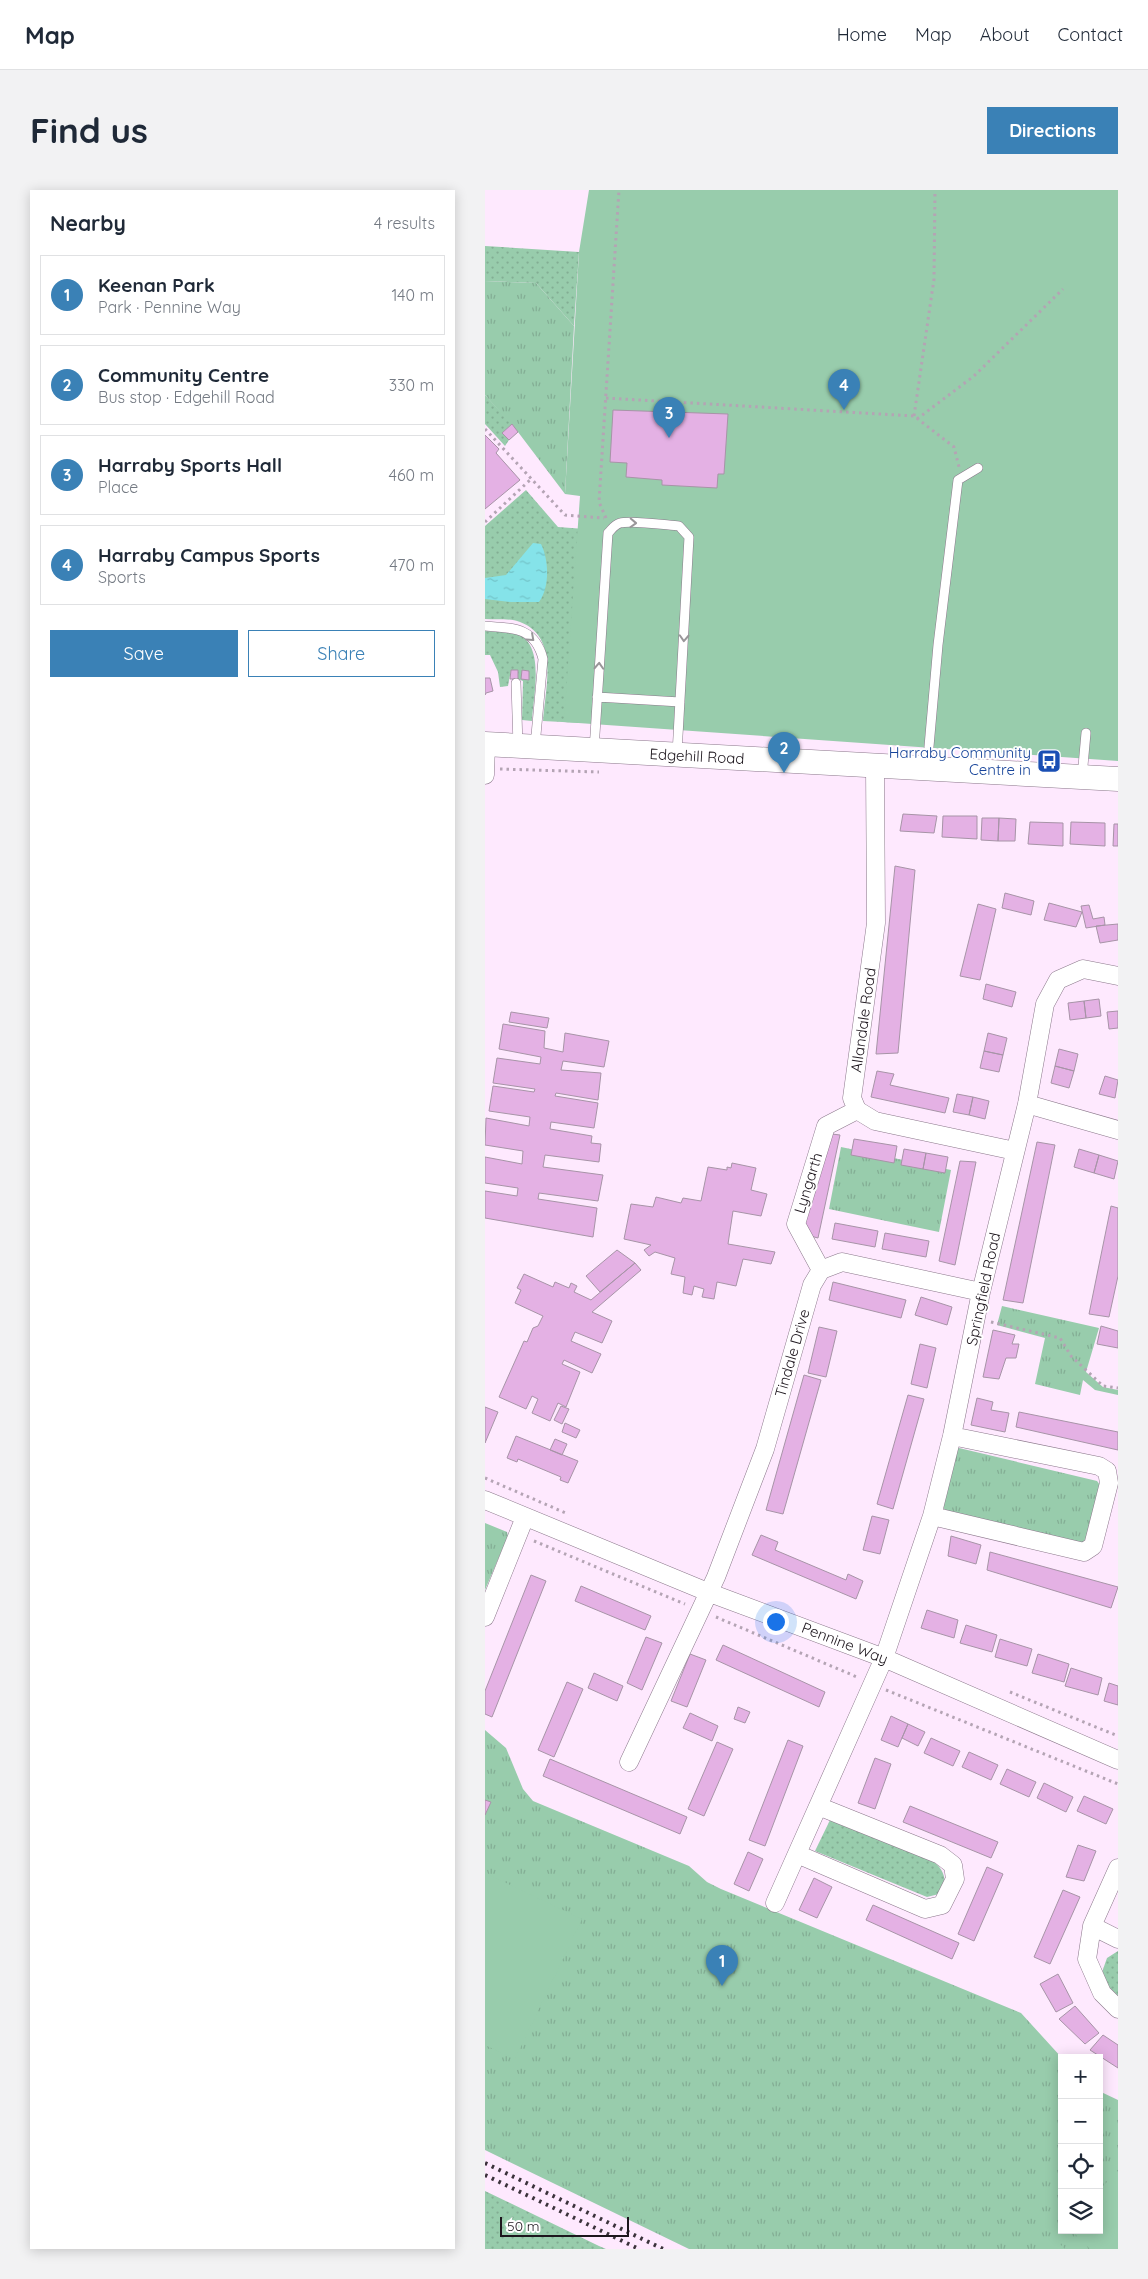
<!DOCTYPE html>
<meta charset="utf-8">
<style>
:root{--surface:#fff;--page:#f2f2f3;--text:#1f2937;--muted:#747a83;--line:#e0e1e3;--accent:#3a81b6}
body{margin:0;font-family:Quicksand,sans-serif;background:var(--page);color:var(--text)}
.controls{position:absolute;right:15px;bottom:15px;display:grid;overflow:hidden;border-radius:0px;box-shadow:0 2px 12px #0003}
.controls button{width:45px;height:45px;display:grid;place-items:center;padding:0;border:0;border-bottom:1px solid var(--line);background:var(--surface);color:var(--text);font:25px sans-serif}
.scale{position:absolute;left:15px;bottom:12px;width:129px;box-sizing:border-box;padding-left:5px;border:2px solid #1d161d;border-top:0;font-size:14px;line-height:18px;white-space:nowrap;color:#1d161d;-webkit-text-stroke:4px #fff;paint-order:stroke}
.you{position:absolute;left:290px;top:1431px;width:18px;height:18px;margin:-12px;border:4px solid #fff;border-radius:50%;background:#1a73e8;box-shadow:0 0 0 8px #1a73e833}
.badge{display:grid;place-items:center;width:32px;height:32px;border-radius:50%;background:var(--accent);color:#fff;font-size:16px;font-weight:700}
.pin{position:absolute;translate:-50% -41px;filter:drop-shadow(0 1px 2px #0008)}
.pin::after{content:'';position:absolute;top:26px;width:18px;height:15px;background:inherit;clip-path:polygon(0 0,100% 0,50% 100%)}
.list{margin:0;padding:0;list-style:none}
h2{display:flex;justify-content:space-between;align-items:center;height:65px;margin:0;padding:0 20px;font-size:21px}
h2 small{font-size:16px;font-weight:400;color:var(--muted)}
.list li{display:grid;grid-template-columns:32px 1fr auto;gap:15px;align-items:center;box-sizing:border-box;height:80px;margin:0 10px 10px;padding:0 10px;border:1px solid var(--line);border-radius:0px}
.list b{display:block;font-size:19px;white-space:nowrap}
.list p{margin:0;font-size:16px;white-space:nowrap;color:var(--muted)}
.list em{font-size:16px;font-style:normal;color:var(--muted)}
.actions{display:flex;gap:10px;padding:15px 20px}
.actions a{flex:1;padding:11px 0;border:1px solid var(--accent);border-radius:0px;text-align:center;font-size:18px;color:var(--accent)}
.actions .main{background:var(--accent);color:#fff}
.icon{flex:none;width:28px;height:28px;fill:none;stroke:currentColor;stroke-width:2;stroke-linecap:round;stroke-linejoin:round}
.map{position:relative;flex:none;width:633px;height:2059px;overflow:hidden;border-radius:0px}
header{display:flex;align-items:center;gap:30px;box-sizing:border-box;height:70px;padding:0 25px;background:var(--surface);border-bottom:1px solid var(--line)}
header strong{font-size:24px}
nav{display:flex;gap:28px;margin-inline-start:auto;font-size:18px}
.intro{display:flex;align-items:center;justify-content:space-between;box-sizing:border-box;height:120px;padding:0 30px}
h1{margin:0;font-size:35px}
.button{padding:12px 22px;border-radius:0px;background:var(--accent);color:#fff;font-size:18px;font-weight:700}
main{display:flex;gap:30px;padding:0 30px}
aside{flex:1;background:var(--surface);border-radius:0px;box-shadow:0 2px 12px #0003}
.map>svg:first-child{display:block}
</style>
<header>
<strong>Map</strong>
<nav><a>Home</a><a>Map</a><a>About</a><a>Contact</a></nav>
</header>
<div class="intro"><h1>Find us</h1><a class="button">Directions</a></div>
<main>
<aside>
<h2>Nearby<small>4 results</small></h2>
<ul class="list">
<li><span class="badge">1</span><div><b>Keenan Park</b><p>Park · Pennine Way</p></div><em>140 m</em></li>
<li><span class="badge">2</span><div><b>Community Centre</b><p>Bus stop · Edgehill Road</p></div><em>330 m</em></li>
<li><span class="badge">3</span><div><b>Harraby Sports Hall</b><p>Place</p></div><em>460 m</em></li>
<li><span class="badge">4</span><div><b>Harraby Campus Sports</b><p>Sports</p></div><em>470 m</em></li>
</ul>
<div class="actions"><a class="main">Save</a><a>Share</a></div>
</aside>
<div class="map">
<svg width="633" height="2059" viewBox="0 0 633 2059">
<defs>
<pattern id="grass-dots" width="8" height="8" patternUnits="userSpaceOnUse" patternTransform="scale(1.25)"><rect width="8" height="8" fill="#98ccac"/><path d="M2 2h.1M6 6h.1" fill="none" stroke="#83ae94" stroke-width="1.8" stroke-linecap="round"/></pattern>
<pattern id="park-tufts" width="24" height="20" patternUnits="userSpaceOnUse" patternTransform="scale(1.25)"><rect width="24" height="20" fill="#98ccac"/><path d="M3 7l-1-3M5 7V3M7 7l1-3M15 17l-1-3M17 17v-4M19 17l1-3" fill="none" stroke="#83ae94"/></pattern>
<pattern id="water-ripples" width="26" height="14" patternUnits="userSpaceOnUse" patternTransform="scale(1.25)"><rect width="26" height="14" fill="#85e3e9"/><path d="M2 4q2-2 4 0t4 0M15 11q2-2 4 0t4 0" fill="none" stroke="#72c2c7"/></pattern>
</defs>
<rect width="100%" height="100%" fill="#fee9fe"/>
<!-- grass -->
<path fill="url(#grass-dots)" d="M 0,56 L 94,62 L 89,136 L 51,93 L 0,91 Z
M 0,205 L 27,234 L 18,243 L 24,250 L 20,256 L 0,234 Z
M 41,300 L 73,337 L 100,339 L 96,533 L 58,531 C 60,499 75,447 35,432 C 25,428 11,430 0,429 L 0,336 Z
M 0,441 C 11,442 26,440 35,445 C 60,459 48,507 47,531 L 37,530 L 38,491 L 33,489 L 33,480 L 26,480 L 23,496 L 15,497 L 13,482 L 5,465 L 0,465 Z
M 345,1630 L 448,1671 C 458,1679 460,1685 460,1698 L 454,1704 L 442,1707 L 330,1661 Z
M 633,1761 L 633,1808 L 625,1802 L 616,1785 L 622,1768 Z
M 0,2001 L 114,2056 L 121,2059 L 0,2059 Z"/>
<!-- park -->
<path fill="url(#park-tufts)" d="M 0,91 L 51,93 L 89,136 L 80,304 L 33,242 L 0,205 Z
M 356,957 L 466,980 L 454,1042 L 344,1019 Z
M 517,1116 L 614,1138 L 601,1182 L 618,1197 L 633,1200 L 633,1205 L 610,1200 L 598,1190 L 595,1205 L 550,1194 L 560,1148 L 512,1135 Z
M 466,1258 L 474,1258 L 612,1291 L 615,1295 L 601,1348 L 598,1353 L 462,1321 L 454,1315 Z
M 0,1333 L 22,1342 L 23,1346 L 0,1400 Z
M 0,1540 L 21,1558 L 38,1599 L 48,1611 L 204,1676 L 222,1692 L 236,1699 L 536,1823 L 577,1868 L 577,2040 L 614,2040 L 614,1901 L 633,1910 L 633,2059 L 204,2059 L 0,1960 Z"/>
<!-- pitch -->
<path fill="#98ccac" d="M 104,0 L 633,0 L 633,571 L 79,532 L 95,306 L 80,304 L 94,62 Z
M 0,1683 L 97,1729 L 30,1869 L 0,1855 Z
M 633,1981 L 633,2059 L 605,2059 L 586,2040 L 614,2040 L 614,2000 Z
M 567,2046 L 580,2059 L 554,2059 Z"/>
<!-- water -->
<path fill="url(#water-ripples)" d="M 48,353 L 56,354 C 64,370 65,397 54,412 L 26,412 L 0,409 L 0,388 L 21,385 Z"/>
<!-- building -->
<path fill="#e4b1e4" stroke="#a794a7" d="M 128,220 L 243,224 L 239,284 L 233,284 L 232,298 L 177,295 L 177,290 L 141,287 L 142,273 L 125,272 Z
M 27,234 L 33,242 L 24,250 L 17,243 Z
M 0,245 L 14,259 L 11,263 L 35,290 L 0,319 Z
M 26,480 L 33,480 L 33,489 L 25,489 Z
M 37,480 L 44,481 L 44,490 L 36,489 Z
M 0,488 L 5,488 L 8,501 L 1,503 L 0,505 Z
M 418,624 L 452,626 L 449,643 L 415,641 Z
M 458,626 L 492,626 L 492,649 L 457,647 Z
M 497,628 L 514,628 L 513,651 L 496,650 Z
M 514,628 L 531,629 L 530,651 L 513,651 Z
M 545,632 L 578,633 L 578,656 L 543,654 Z
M 586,632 L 620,633 L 620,656 L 585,654 Z
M 629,634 L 633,634 L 633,656 L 628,656 Z
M 410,676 L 430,680 L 413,863 L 391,864 Z
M 520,703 L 549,711 L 546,725 L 517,718 Z
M 564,713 L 597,722 L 591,737 L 559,730 Z
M 493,714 L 511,719 L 495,790 L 475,786 Z
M 604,715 L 608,729 L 619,727 L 620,735 L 601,738 L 596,716 Z
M 633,734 L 633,750 L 615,753 L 611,736 Z
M 501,794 L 531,802 L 527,817 L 498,809 Z
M 614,809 L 616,826 L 601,828 L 599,811 Z
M 599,811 L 601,828 L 585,830 L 583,813 Z
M 633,821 L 633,838 L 624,839 L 622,822 Z
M 26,822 L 64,828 L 62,838 L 24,832 Z
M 18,834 L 60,841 L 59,858 L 78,862 L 80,843 L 124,851 L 119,877 L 78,871 L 76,880 L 116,883 L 113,910 L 71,903 L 70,906 L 113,913 L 109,938 L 66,932 L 65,939 L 107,946 L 106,953 L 116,954 L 114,972 L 60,965 L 58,977 L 118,985 L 113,1011 L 54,1003 L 53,1009 L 112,1018 L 108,1047 L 0,1028 L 0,1001 L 32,1006 L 33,998 L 0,993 L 0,967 L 37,974 L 38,961 L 0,955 L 1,928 L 44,936 L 45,927 L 4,921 L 8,896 L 49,902 L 50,899 L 8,893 L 12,868 L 55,874 L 56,867 L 14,859 Z
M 503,843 L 522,848 L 518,865 L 499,861 Z
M 574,859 L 593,864 L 589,881 L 570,876 Z
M 499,861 L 518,865 L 514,882 L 495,878 Z
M 570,876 L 589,881 L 584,898 L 566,893 Z
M 392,881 L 409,884 L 405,895 L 464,908 L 460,923 L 386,907 Z
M 620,886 L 633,890 L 630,908 L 614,904 Z
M 472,904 L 488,907 L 484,925 L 468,922 Z
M 488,907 L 504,911 L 500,929 L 484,925 Z
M 339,943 L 355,945 L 333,1048 L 318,1044 Z
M 369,949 L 412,956 L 409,973 L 366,965 Z
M 552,952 L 570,955 L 538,1113 L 518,1110 Z
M 419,959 L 441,963 L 438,979 L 416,975 Z
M 594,959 L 614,965 L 609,983 L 589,977 Z
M 441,963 L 463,967 L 460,983 L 438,979 Z
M 614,965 L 633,971 L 629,989 L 609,983 Z
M 475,971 L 491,972 L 470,1075 L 454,1071 Z
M 247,973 L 271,978 L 266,1000 L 282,1004 L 276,1026 L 248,1021 L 243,1054 L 290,1062 L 286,1074 L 258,1069 L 251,1096 L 232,1092 L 229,1109 L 217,1107 L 219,1099 L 209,1096 L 207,1105 L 198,1103 L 200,1087 L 186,1084 L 190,1068 L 170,1062 L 164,1066 L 159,1060 L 166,1055 L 139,1049 L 146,1014 L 168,1017 L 171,1007 L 196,1013 L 198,1008 L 216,1011 L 223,977 L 242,980 L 242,977 L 246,978 Z
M 626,1016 L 633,1018 L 633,1086 L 624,1127 L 604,1124 Z
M 350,1033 L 393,1041 L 390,1057 L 347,1049 Z
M 400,1043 L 444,1051 L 441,1067 L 397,1059 Z
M 132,1060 L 150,1073 L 115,1102 L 101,1086 Z
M 150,1073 L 156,1080 L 107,1122 L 127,1131 L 117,1153 L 90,1142 L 86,1151 L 116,1164 L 107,1183 L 79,1170 L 77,1174 L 95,1182 L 81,1217 L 73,1213 L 65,1231 L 47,1223 L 53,1209 L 47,1206 L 41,1219 L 14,1207 L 39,1151 L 42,1152 L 48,1138 L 53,1136 L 58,1126 L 30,1113 L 36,1100 L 32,1098 L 39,1084 L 68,1097 L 70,1092 L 84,1098 L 86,1093 L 92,1096 L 89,1102 L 106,1110 Z
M 348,1092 L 421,1110 L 416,1128 L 344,1110 Z
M 436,1107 L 467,1117 L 462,1135 L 430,1125 Z
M 616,1136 L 633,1141 L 633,1158 L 612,1154 Z
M 334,1137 L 352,1141 L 341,1187 L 323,1183 Z
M 508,1140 L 530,1145 L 527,1154 L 534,1154 L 531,1168 L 521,1168 L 514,1189 L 498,1187 Z
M 435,1154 L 451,1158 L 442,1198 L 426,1194 Z
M 319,1185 L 336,1190 L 298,1324 L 281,1320 Z
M 423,1205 L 439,1209 L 408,1319 L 392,1314 Z
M 492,1208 L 508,1212 L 506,1220 L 524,1223 L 520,1242 L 486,1235 Z
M 76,1216 L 84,1219 L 77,1234 L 69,1230 Z
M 0,1217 L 13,1222 L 0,1253 Z
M 534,1222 L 633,1242 L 633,1260 L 531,1237 Z
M 80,1233 L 95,1240 L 91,1248 L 77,1242 Z
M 31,1246 L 93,1271 L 83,1293 L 75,1290 L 76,1287 L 33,1269 L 32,1272 L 22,1268 Z
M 70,1249 L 82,1254 L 77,1265 L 65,1260 Z
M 387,1326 L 404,1330 L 395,1364 L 378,1360 Z
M 276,1345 L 293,1352 L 290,1360 L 361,1390 L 363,1384 L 378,1391 L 371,1409 L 267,1365 Z
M 466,1346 L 496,1355 L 491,1374 L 463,1366 Z
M 505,1362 L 633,1397 L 626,1418 L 502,1380 Z
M 46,1385 L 61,1391 L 7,1527 L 0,1524 L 0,1501 Z
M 96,1396 L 166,1426 L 160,1440 L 90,1411 Z
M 442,1420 L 473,1430 L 469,1448 L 436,1438 Z
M 481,1435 L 512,1445 L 507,1462 L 475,1453 Z
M 161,1447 L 177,1453 L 157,1500 L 142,1493 Z
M 515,1449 L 547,1459 L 542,1476 L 510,1467 Z
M 238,1455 L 340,1502 L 334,1517 L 231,1470 Z
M 205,1464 L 221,1470 L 202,1517 L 186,1511 Z
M 553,1464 L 584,1474 L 579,1492 L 547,1483 Z
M 586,1478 L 617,1488 L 613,1505 L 580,1496 Z
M 109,1483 L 138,1496 L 132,1511 L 103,1498 Z
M 82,1492 L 98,1499 L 69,1567 L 53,1560 Z
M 624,1493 L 633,1496 L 633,1515 L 619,1511 Z
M 253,1517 L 265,1522 L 260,1533 L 249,1529 Z
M 205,1523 L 233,1536 L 227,1551 L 198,1538 Z
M 406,1526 L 423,1534 L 413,1557 L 396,1550 Z
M 423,1534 L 440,1542 L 433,1556 L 417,1548 Z
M 446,1548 L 475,1561 L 468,1576 L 439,1563 Z
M 303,1550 L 318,1556 L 280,1656 L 264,1650 Z
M 232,1552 L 248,1559 L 219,1626 L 203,1619 Z
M 484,1562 L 513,1575 L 506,1590 L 477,1577 Z
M 390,1568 L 406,1574 L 390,1619 L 373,1613 Z
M 65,1569 L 202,1627 L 195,1644 L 58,1586 Z
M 522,1579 L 551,1592 L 544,1607 L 515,1594 Z
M 559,1593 L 588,1607 L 581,1622 L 552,1608 Z
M 599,1606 L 628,1619 L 621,1634 L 592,1621 Z
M 0,1610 L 6,1612 L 0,1625 Z
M 425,1616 L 513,1652 L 506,1668 L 418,1632 Z
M 593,1655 L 611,1661 L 599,1691 L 581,1687 Z
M 263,1662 L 278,1669 L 264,1701 L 249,1694 Z
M 502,1677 L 518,1684 L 489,1751 L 473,1744 Z
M 329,1688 L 347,1697 L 332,1728 L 314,1720 Z
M 578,1700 L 595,1707 L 565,1774 L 549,1767 Z
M 388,1715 L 474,1753 L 467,1769 L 381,1730 Z
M 573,1784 L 588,1813 L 571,1822 L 555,1794 Z
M 590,1816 L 614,1843 L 600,1854 L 574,1829 Z
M 618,1845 L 633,1855 L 633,1878 L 605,1860 Z"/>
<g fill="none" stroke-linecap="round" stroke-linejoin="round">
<!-- lane casing -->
<g stroke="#8b788b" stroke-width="10">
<path id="lane" d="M 0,436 C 28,438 50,437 58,469 L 50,556
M 31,493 L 33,556
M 112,507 L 195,512
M 109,560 L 123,343 C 127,339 129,335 135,333 C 146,330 181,335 194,336 L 204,347 L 192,564
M 442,579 L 453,455 L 473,290 L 493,278
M 597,587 L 601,543"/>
</g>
<!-- street casing -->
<g stroke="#8b788b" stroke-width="19">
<path id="street" d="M 390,576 L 391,733 L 367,908 L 372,920 L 390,931 L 530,961
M 0,585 L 1,554
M 542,914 L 633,940
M 336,1080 L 311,1034 L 341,936 L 372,920
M 0,1310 L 225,1403 L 399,1468 L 633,1570
M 447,1326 L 599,1362 L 608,1356 L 624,1293 L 622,1281 L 614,1276 L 467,1246
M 0,1427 L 40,1327
M 144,1572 L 231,1387 L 280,1259 L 327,1095 L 336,1080 L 357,1072 L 496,1102
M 312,1664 L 440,1719 L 457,1715 L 470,1689 L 468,1675 L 455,1665 L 333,1616
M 633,1678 L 607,1736 L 602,1769 L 617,1803 L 633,1819
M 290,1713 L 399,1468 L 447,1326 L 467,1246 L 496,1102 L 542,914 L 560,814 L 573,790 L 598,779 L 633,786
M 607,1736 L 633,1749"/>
</g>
<!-- secondary casing -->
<g stroke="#8b788b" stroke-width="25">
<path id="secondary" d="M 0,554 L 633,589"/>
</g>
<!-- path -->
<path stroke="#b4a4b4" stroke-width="3" stroke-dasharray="2.5 4" stroke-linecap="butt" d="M 121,208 L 429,226 L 469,257 L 474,277
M 429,226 L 449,89 L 450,0
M 432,229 L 489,186 L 578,99
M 0,239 L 80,325 L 119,328
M 121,328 L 114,312 L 134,0
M 0,332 L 46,289
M 15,579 L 114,582
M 506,1132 L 575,1148 L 586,1166 L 618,1196 L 633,1198
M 0,1288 L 83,1324
M 49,1351 L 200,1414
M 231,1427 L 372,1487
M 401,1500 L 633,1594
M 525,1502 L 633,1546"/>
<!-- lane -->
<use href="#lane" stroke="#fff" stroke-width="9"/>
<!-- street -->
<use href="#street" stroke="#fff" stroke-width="18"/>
<!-- secondary -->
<use href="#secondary" stroke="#fff" stroke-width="24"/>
<!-- rail -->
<path stroke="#3b323b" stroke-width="4" stroke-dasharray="2.5 5" stroke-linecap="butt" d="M 0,1973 L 178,2059
M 0,1985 L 154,2059"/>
</g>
<!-- one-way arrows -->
<defs><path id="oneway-chevron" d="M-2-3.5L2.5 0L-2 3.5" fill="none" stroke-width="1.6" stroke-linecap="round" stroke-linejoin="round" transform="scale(1.25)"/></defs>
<g stroke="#999699">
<use href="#oneway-chevron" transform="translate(148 333) rotate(2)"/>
<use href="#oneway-chevron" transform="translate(46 448) rotate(42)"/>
<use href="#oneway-chevron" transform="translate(199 448) rotate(93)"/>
<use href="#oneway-chevron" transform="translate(114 476) rotate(-87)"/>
</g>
<!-- icons -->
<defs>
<g id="bus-square" transform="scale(1.25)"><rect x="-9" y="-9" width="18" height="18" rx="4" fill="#1a4fb4" stroke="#fff"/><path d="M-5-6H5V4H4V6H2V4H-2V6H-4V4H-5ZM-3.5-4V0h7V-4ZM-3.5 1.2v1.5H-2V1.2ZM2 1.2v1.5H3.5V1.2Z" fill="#fff"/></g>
</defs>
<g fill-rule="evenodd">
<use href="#bus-square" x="564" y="571"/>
</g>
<g text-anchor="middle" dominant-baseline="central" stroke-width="4" stroke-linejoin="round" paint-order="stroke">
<!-- transit labels -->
<g font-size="15" fill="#164399" stroke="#fff" text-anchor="end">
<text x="546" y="562">Harraby Community<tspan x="546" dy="17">Centre in</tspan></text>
</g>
<!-- street labels -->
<g font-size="15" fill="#1d161d" stroke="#fff">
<text transform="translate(212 566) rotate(3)">Edgehill Road</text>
<text transform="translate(378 830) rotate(-82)">Allandale Road</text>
<text transform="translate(323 993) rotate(-73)">Lyngarth</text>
<text transform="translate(498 1099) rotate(-78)">Springfield Road</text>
<text transform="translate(307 1163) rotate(-74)">Tindale Drive</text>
<text transform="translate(360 1453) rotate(21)">Pennine Way</text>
</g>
</g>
</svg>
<div class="controls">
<button>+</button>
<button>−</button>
<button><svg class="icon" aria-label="locate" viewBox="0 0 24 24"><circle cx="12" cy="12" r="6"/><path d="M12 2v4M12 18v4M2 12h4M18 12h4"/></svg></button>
<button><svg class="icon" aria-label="layers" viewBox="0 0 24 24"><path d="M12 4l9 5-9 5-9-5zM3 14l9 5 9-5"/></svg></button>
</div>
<div class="scale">50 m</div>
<div class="you"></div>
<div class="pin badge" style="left:237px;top:1796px">1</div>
<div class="pin badge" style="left:299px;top:583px">2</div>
<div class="pin badge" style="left:184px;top:248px">3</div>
<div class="pin badge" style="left:359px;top:220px">4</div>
</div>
</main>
